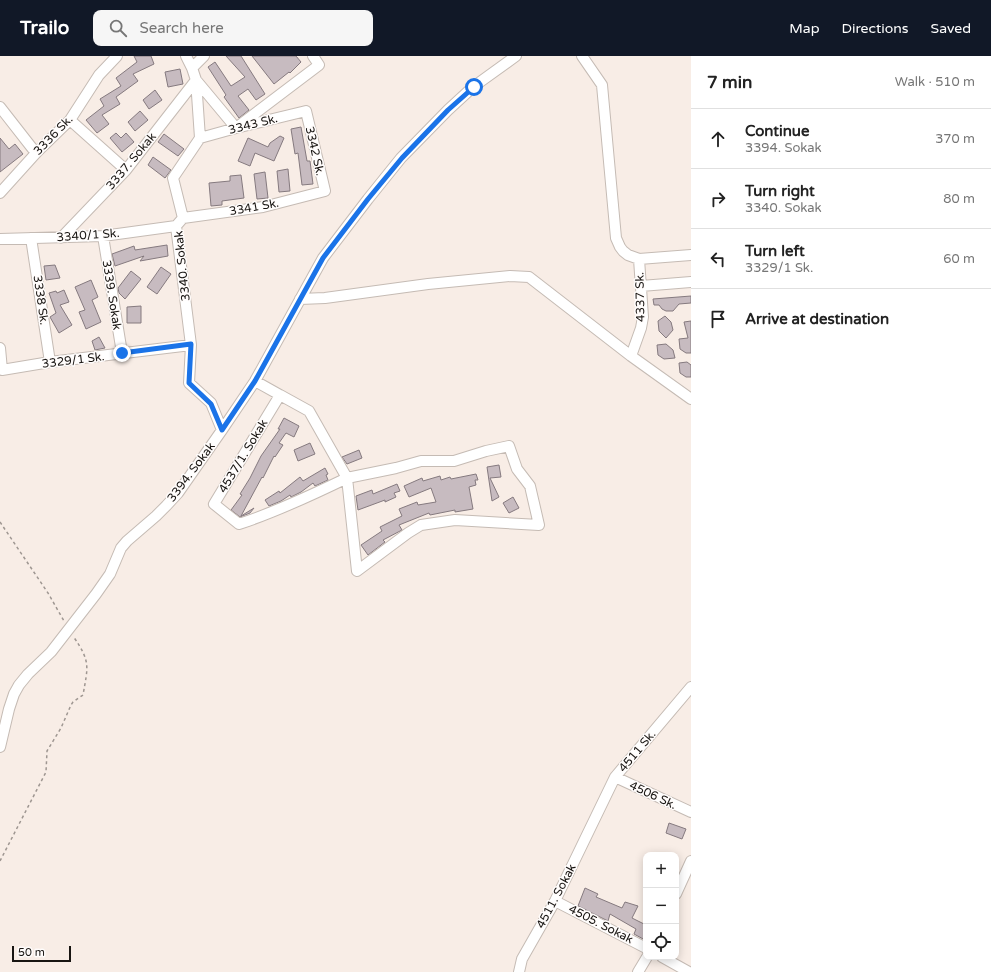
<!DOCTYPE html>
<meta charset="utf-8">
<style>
:root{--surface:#fff;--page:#f6f6f6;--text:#222;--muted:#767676;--line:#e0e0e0;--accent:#111827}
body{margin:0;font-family:"Varela Round",sans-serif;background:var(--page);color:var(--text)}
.controls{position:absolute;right:12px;bottom:12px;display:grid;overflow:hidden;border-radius:8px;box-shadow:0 2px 10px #0003}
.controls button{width:36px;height:36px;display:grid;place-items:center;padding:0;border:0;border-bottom:1px solid var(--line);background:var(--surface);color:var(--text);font:20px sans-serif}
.scale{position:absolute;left:12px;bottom:10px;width:59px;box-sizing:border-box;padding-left:4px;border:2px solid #181512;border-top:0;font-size:11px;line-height:14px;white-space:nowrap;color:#181512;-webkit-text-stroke:3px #fffcfb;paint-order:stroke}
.stop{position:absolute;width:12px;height:12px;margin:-9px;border:3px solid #1a73e8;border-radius:50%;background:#fff}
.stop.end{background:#1a73e8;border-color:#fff;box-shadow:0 1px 4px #0008}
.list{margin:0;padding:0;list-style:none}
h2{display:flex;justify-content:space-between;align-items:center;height:52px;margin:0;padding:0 16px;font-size:17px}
h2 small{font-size:13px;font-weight:400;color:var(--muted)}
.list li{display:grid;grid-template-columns:26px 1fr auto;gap:12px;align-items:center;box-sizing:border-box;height:60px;padding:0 16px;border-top:1px solid var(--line)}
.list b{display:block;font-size:15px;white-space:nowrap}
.list p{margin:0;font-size:13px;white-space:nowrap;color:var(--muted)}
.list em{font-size:13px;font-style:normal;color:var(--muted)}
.icon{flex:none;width:22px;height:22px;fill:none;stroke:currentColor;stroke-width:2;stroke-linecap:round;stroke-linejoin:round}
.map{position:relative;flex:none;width:691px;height:916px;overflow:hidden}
header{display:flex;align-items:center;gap:24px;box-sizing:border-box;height:56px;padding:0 20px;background:var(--accent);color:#fff}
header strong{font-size:19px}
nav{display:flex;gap:22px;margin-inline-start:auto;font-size:14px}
.search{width:280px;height:36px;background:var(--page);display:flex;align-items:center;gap:10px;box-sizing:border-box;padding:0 14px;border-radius:8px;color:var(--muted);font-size:15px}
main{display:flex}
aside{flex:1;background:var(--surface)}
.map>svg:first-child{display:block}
</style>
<header>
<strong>Trailo</strong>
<div class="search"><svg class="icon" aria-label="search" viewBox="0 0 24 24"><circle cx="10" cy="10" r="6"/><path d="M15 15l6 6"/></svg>Search here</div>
<nav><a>Map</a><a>Directions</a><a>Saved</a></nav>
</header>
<main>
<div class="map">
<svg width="691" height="916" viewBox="0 0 691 916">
<rect width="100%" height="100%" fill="#f8ede6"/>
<!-- building -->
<path fill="#c7bbc0" stroke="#857a7f" d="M 134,0 L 151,0 L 154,8 L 133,18 L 138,25 L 116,41 L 120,48 L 102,59 L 109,68 L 97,77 L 86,64 L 104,50 L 100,43 L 121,30 L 116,22 L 137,6 Z
M 226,0 L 241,0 L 265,38 L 256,44 L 248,33 L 238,40 L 249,54 L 239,62 L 224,41 L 226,39 L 208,11 L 215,6 L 231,30 L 245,21 Z
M 252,0 L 296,0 L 301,6 L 290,17 L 289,16 L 274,28 Z
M 180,13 L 183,28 L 168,31 L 165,16 Z
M 155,34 L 162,44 L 149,53 L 143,44 Z
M 140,55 L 148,64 L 135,75 L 128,66 Z
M 301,71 L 307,105 L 310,105 L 313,128 L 302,129 L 298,97 L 295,98 L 291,73 Z
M 116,77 L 121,82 L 126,77 L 134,86 L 122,96 L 110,82 Z
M 164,78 L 184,93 L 178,100 L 158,86 Z
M 280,80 L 284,82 L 274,105 L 255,97 L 250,110 L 238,105 L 248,82 L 268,91 L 270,87 Z
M 0,82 L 9,93 L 15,88 L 23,98 L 0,116 Z
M 153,101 L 171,114 L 165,122 L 148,109 Z
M 288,113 L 290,135 L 279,136 L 277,115 Z
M 265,116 L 268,142 L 257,143 L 254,118 Z
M 241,119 L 244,142 L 222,145 L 222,149 L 211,150 L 209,127 L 230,125 L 230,120 Z
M 167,189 L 168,200 L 140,205 L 144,200 L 115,210 L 112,198 L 134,190 L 135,194 Z
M 55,209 L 60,222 L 46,224 L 44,210 Z
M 161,211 L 171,218 L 157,238 L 147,231 Z
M 131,215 L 141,223 L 125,243 L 119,237 L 118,232 Z
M 91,224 L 98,241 L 92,244 L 101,266 L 86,273 L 79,256 L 85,254 L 75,231 Z
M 64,234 L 69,246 L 60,249 L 72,269 L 59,277 L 50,261 L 56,257 L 49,237 L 56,235 L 57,237 Z
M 691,240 L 691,247 L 679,248 L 673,255 L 666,255 L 662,253 L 659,249 L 654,249 L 653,243 Z
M 141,250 L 141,267 L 127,267 L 127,251 Z
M 665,260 L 671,266 L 673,274 L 666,282 L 659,275 L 658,265 Z
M 691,265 L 691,297 L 686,297 L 680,293 L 679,283 L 688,282 L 684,266 Z
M 99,281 L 105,292 L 95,294 L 92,285 Z
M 666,288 L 673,294 L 675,302 L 664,303 L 658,299 L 657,289 Z
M 687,306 L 691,309 L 691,321 L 686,321 L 680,317 L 679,307 Z
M 284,362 L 299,370 L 294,381 L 286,377 L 279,387 L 283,389 L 275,401 L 274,400 L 263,422 L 262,421 L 241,460 L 254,452 L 250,457 L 240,461 L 231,454 L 242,439 L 240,438 L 250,422 L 261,400 L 280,373 L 278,373 Z
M 310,387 L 315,398 L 298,405 L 294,394 Z
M 359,394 L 362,402 L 347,408 L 342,401 Z
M 499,409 L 501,421 L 490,422 L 499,441 L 492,445 L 487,411 Z
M 325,412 L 328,418 L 326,419 L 328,424 L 315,430 L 313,427 L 301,436 L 291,441 L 290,439 L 281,445 L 269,450 L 265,444 L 279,435 L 280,437 L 300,421 L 303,425 Z
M 476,418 L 478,424 L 475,424 L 476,429 L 469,431 L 473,453 L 455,456 L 455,454 L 430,459 L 429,457 L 399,469 L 402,474 L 383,484 L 385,486 L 368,499 L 361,489 L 382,475 L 380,471 L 402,460 L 399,453 L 417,446 L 418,449 L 436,446 L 431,432 L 409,441 L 404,430 L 422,422 L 423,425 L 440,420 L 441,424 L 450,421 L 451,423 Z
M 397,428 L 400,435 L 394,437 L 396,441 L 385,446 L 385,444 L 358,454 L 356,440 L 372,434 L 373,438 Z
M 513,441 L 519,452 L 509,457 L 503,447 Z
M 669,767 L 686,773 L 682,783 L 666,777 Z
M 585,832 L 598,838 L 596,841 L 622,852 L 625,846 L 638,850 L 632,862 L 646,869 L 646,881 L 645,884 L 634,878 L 636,873 L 610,858 L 608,865 L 578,850 Z"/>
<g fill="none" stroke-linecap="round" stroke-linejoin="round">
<!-- minor casing -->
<g stroke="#c5bbb4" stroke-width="12">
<path id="minor" d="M 186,0 L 192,12 L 196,24 L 200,82 L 173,122 L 183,162 L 176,170 L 191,289 L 189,327 L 211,347 L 222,374
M 582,0 L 602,29 L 616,182 L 620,191 L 623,195 L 628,199 L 639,203 L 691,199
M 192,12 L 204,0
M 0,51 L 32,92 L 37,96
M 70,64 L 126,114
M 0,137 L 37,96 L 70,64 L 99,19 L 117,0
M 183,162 L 263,151 L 325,135 L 306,55 L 236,72 L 200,82
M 103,180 L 122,297
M 31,182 L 50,306
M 61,182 L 126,114 L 196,24 L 236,72 L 319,9 L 313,0
M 0,183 L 103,180 L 176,170
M 639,203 L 643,261 L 641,272 L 631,300 L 691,343
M 641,230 L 691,226
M 300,243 L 325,242 L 428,228 L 510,220 L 529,221 L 631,300
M 0,292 L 2,314 L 50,306 L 191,289
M 255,325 L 280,339
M 347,422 L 396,412 L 421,405 L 454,405 L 486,395 L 509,390 L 517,413 L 530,430 L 539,469 L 455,464 L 421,469 L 408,477 L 357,515 L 347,422 L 309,355 L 280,339 L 214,448 L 239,468 C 276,456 312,439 347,422
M 0,691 L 9,653 L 14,638 L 19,629 L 28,618 L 51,596 L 96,538 L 110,518 L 121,492 L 127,485 L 156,460 L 166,450 L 178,437 L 222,374 L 255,325 L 323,202 L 368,143 L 401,102 L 448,54 L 473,31 L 516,0
M 615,721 L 691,756
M 676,838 L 691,805
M 555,845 L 646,892
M 662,901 L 689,916
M 519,916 L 522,903 L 555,845 L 615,721 L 691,631
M 638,916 L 647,901"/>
</g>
<!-- path -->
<path stroke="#9e9691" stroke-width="1.5" stroke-dasharray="3 3" stroke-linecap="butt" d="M 0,466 L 48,537 L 64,565
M 0,805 L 46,716 L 47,695 L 61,672 L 71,649 L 73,646 L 83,639 C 88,610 91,606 73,580"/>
<!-- minor -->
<use href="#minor" stroke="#fff" stroke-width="10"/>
</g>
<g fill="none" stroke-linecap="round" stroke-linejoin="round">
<!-- route -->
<path stroke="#1a73e8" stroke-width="5" d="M 122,297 L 191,288 L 189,327 L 211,348 L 222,374 L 255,325 L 323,202 L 368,143 L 402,102 L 448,54 L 474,31"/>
</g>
<g text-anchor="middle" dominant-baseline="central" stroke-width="3" stroke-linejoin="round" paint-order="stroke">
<!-- street labels -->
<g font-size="12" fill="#181512" stroke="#fffcfb">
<text transform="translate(253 68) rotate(-14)">3343 Sk.</text>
<text transform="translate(53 79) rotate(-46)">3336 Sk.</text>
<text transform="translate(315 95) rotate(77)">3342 Sk.</text>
<text transform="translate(131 105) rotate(-50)">3337. Sokak</text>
<text transform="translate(254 151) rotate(-10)">3341 Sk.</text>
<text transform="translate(88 179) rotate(-4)">3340/1 Sk.</text>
<text transform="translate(182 210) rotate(-96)">3340. Sokak</text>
<text transform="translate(112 239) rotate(81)">3339. Sokak</text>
<text transform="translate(640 241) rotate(-91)">4337 Sk.</text>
<text transform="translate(41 244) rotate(82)">3338 Sk.</text>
<text transform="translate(73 304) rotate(-7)">3329/1 Sk.</text>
<text transform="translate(243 400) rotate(-59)">4537/1. Sokak</text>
<text transform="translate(191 416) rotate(-53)">3394. Sokak</text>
<text transform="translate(637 695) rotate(-50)">4511 Sk.</text>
<text transform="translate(653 739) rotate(25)">4506 Sk.</text>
<text transform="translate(556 840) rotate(-62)">4511. Sokak</text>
<text transform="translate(601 868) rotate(27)">4505. Sokak</text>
</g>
</g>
</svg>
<div class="controls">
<button>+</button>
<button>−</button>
<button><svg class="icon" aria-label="locate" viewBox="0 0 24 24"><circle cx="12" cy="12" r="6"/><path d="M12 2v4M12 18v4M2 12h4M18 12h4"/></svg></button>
</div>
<div class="scale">50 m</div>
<div class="stop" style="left:474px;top:31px"></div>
<div class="stop end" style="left:122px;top:297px"></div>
</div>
<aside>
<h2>7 min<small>Walk · 510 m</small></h2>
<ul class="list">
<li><svg class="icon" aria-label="ahead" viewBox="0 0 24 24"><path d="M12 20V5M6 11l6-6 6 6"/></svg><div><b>Continue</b><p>3394. Sokak</p></div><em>370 m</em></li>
<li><svg class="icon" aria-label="right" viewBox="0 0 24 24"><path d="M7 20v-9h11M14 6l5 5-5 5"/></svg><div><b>Turn right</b><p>3340. Sokak</p></div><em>80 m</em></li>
<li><svg class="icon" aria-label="left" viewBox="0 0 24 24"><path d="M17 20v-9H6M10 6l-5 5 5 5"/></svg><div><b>Turn left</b><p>3329/1 Sk.</p></div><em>60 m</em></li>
<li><svg class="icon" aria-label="arrive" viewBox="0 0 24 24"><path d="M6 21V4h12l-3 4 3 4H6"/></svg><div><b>Arrive at destination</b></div></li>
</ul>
</aside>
</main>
